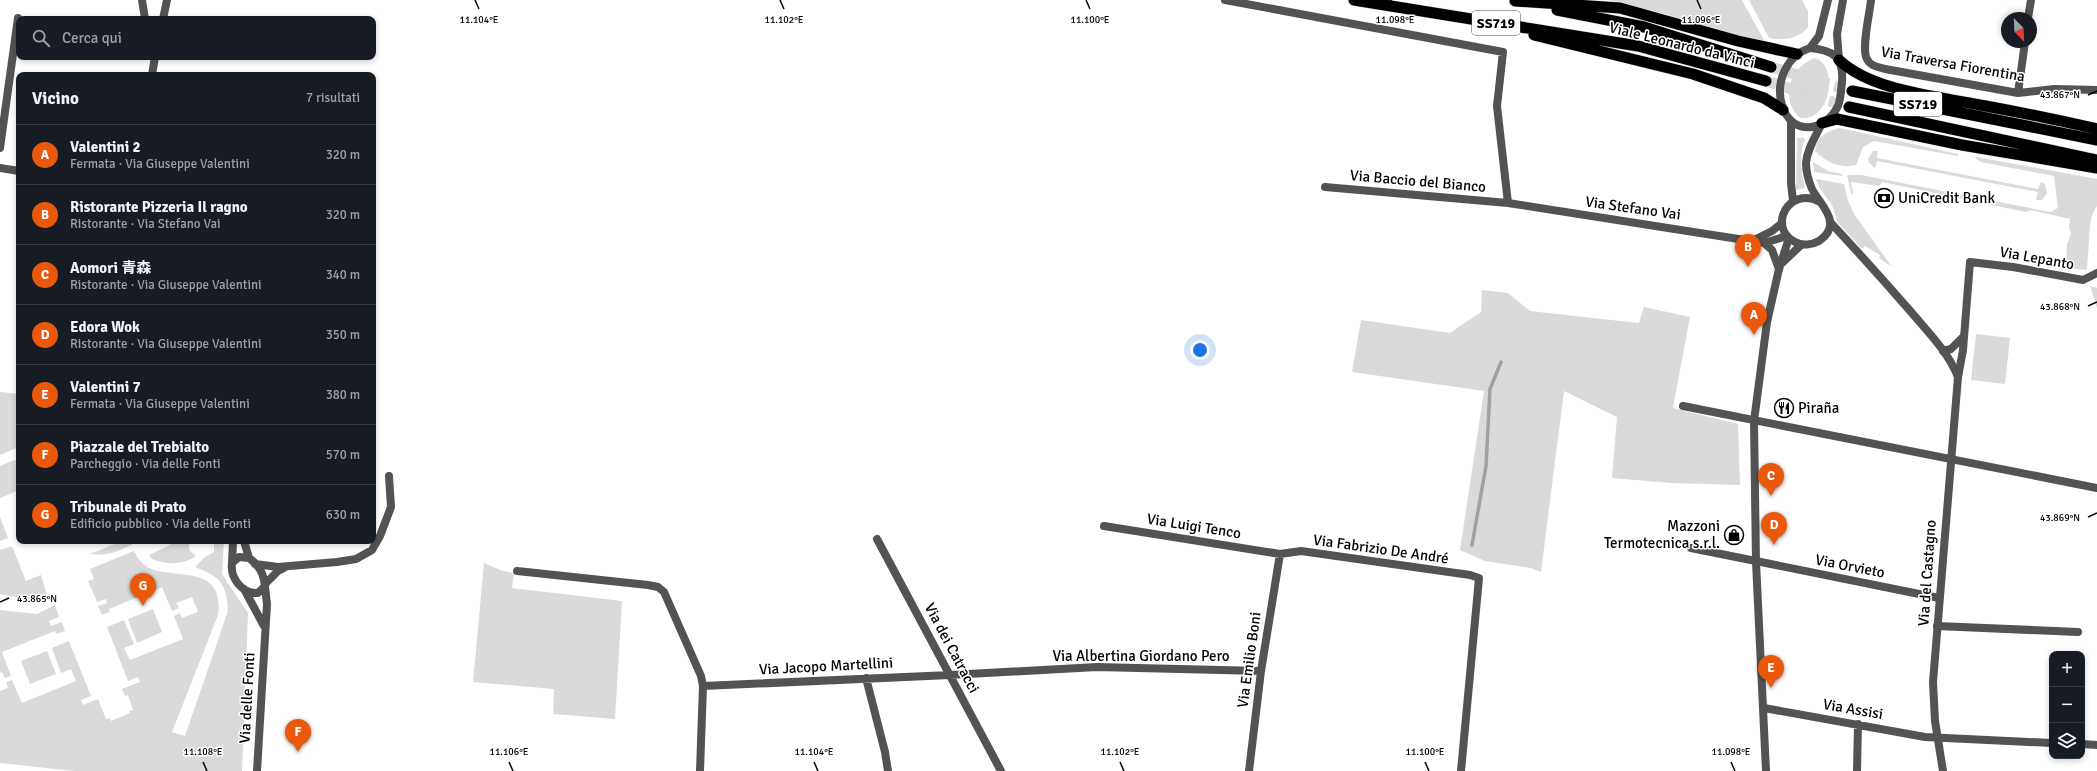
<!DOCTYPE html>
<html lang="it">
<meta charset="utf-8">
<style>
:root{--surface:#171b24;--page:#242831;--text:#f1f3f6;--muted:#9ea1a6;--line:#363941;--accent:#ea580c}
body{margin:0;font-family:Signika,"Noto Sans SC",sans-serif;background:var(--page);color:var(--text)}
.controls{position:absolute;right:12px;bottom:12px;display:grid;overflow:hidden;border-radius:8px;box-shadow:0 2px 6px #0003}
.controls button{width:36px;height:36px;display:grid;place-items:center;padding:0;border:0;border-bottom:1px solid var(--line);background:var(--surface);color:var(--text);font:20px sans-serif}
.compass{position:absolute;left:2001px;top:12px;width:36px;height:36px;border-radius:50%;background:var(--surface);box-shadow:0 2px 6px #0003;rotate:156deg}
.you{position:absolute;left:1200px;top:350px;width:14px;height:14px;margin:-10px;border:3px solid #fff;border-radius:50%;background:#1a73e8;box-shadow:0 0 0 6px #1a73e833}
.badge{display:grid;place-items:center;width:26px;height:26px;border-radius:50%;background:var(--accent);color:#fff;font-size:13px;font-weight:700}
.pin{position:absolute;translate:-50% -33px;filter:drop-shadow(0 1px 2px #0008)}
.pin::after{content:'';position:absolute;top:21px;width:14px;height:12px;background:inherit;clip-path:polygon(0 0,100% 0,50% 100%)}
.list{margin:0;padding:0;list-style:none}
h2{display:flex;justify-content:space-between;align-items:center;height:52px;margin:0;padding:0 16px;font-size:17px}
h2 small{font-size:13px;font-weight:400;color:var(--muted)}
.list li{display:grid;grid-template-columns:26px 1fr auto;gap:12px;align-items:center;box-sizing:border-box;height:60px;padding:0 16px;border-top:1px solid var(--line)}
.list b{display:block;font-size:15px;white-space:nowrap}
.list p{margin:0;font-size:13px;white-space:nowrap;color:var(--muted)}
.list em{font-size:13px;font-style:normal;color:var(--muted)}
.icon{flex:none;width:22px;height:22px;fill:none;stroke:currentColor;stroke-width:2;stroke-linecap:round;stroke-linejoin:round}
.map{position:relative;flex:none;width:2097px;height:771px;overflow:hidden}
.search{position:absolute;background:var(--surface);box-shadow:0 2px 6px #0003;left:16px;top:16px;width:360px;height:44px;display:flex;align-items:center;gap:10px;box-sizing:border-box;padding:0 14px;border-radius:8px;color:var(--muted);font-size:15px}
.panel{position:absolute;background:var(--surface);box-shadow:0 2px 6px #0003;left:16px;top:72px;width:360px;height:472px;border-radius:8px}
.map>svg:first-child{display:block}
</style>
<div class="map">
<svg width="2097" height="771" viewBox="0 0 2097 771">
<rect width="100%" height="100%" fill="#fff"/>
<!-- green -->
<path fill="#dadada" d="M 1608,0 L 1742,0 L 1764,40 L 1763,43 L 1661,13 Z
M 1749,0 L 1802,0 L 1808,11 L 1808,27 C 1799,39 1782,41 1769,38 Z
M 1815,58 C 1840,66 1830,123 1800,118 C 1779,100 1791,65 1815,58 Z
M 1840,128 L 1958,154 L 1958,156 L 1874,141 L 1863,147 L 1856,165 C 1840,169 1826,162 1815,151 C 1817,137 1826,131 1840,128 Z
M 1797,138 L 1805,138 C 1799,155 1801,171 1805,188 L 1796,190 Z
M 1873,151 L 1878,151 L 1877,158 L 2038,189 L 2041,182 L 2045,184 L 2047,193 L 2042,200 L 2036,200 L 2038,192 L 1877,161 L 1875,168 L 1869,163 L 1868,159 Z
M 1977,157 L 2097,179 L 2097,206 L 2092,215 L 2090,225 L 2087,270 L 2066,268 L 2067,244 L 2071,234 L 2069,227 L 2070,219 L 2031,210 L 2026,212 L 1882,182 L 1879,186 L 1851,182 L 1853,194 L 1851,194 L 1847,175 L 1861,175 L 2050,212 L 2058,208 L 2054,176 L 1981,162 L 1975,158 Z
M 1813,162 L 1828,171 L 1842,174 L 1842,176 L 1814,172 Z
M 1816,179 L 1844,184 L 1847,198 L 1854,214 L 1892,267 L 1879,258 L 1880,255 L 1865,246 L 1862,249 L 1838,223 L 1832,205 L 1820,189 Z
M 2090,286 L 2097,288 L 2097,308 Z
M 1482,290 L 1508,293 L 1530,311 L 1639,323 L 1644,307 L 1690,317 L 1673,408 L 1738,424 L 1740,485 L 1671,483 L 1612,478 L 1617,417 L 1564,391 L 1541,572 L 1531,568 L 1485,561 L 1460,550 L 1484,391 L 1352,372 L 1361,320 L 1450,333 L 1481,312 Z
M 1976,334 L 2010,338 L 2005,384 L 1971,380 Z
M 0,392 L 19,394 L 19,447 L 0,455 Z
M 14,460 L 19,461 L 19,490 L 0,498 L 0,466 Z
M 0,517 L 8,538 L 0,541 Z
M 122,541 L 130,541 L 132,545 C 118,551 106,557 90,554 Z
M 171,541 L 189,541 L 189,550 L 196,556 C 183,565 167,565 152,559 L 149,555 L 170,545 Z
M 214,541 L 224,541 L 222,574 L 248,613 L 242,771 L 74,771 L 0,763 L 0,691 L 8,688 L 6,682 L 12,680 L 22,703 L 76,681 L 71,669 L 61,673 L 52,648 L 69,641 L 91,696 L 81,700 L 83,705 L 98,699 L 106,719 L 110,718 L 111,721 L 130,713 L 129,711 L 133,710 L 128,695 L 125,696 L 122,689 L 140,682 L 138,677 L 128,681 L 107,627 L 124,620 L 134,644 L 124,648 L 130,660 L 183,639 L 174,616 L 180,613 L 182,618 L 198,612 L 192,597 L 176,603 L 179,608 L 172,611 L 162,587 L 109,609 L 110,612 L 102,615 L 98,606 L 107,603 L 106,599 L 97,602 L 88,581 L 94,579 L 90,569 L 134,551 C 137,557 140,562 146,566 C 169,582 225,560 218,615 L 172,732 L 185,736 L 228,611 C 227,583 220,577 195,567 L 205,557 L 214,552 Z
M 12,546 L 26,581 L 41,575 L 48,599 L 43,601 L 34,597 L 28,599 L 0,594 L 0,550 Z
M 484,563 L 500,570 L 514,573 L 512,588 L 622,601 L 615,719 L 553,714 L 554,689 L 473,682 Z
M 55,605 L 59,617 L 49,621 L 51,626 L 62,622 L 65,631 L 56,634 L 55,631 L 2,652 L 11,676 L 5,678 L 2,672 L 0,673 L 0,610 L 37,614 Z
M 153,609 L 162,632 L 137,643 L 128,619 Z
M 47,651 L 56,674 L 30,684 L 21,661 Z"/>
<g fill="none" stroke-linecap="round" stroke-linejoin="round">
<!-- stream -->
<path stroke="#a1a1a1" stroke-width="3.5" d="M 1472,545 L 1486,466 L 1490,389 L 1501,362"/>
<!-- trunk-tunnel -->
<path stroke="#d9d9d9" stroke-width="11" stroke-dasharray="11 5.5" stroke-linecap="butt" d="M 1771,67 L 1852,91
M 1766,81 L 1849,107"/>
<!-- trunk casing -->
<g stroke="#dbdbdb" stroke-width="12">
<path id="trunk" d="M 1354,0 L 1638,46 L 1766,81
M 1515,1 L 1620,8 L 1738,41 L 1797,54
M 1557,10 L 1644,27 L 1771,67
M 1534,35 L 1693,74 L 1764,98 L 1783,110
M 1839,60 C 1872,91 1936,96 1980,105 C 2019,112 2058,120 2097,129
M 1852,91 L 2097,140
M 1849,107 L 2097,160
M 1822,123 L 1837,119 L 1962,145 L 2097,168"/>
</g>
<!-- minor -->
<path stroke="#535353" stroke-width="8" d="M 142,0 L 145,19
M 1225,0 L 1503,52 L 1497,106 L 1508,203
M 1871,0 C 1870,12 1861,49 1867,59 C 1870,66 1878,67 1885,69 L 2018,93 L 2054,89 L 2097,90
M 2028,18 L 2031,0
M 163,19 L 167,0
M 152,75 L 155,57
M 2018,93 L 2025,42
M 0,148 L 18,18
M 0,168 L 19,171
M 1325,187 L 1508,203 L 1764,243 L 1787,236
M 1754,240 L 1772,231 L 1782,223
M 1764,243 L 1772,250 L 1779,269
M 1943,351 L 1951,349 L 1964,336
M 1958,377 L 1963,350 L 1970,262 L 2013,267 L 2083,280 L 2097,273
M 1683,406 L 2097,488
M 1104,526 L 1280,554 L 1301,551 L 1470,575 L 1479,578 L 1461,771
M 877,539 L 1001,771
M 244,541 L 249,558
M 1691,548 L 1939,598
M 232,563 L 233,541
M 255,564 L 278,567 L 337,562 L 356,559 L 372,550 L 380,536 L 391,507 L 389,476
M 517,571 L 648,585 L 658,587 L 664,592 L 701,676 L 703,686 L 700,771
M 266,583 L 278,571 L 286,567
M 244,589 L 264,626
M 1937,626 L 2078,632
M 866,678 L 885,752 L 888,771
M 703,686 L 950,675 L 1097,667 L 1261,671
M 1764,708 L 1925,737 L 2052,743
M 2082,744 L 2097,745
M 257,771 L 267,604 C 264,584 267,571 249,558 L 239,557 L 232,563 C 230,578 242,594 258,593 L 265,586
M 1249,771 L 1261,671 L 1280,554
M 1857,771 L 1858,724"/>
<!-- tertiary -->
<path stroke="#535353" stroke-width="8" d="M 1810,48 C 1832,50 1844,56 1842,82 C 1841,89 1841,99 1838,106 C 1825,133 1791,136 1782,105 C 1775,82 1787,55 1810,48 Z
M 1810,48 L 1819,36 L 1828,0
M 1839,60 L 1837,34 L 1843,0
M 1791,122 L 1791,183 L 1793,201
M 1820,202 C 1788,185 1767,228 1795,242 C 1802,246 1812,245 1819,241 C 1844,224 1821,206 1812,189 C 1809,182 1806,171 1806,163 C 1807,149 1816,136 1822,123
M 1830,222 C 1858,252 1885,282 1912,313 C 1929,333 1948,352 1958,377 L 1933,682 L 1935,721 L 1943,771
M 1782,263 L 1801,245
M 1766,771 L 1756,562 L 1754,421 L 1767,322 L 1779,269 L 1789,238"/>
<!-- trunk -->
<use href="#trunk" stroke="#000" stroke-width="11"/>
</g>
<!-- ticks -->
<path fill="none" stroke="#000" stroke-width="1.5" d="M 475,0 L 479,9M 780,0 L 784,9M 1086,0 L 1090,9M 1391,0 L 1395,9M 1697,0 L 1701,9M 2088,95 L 2097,91M 2088,306 L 2097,302M 2088,517 L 2097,513M 0,602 L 9,598M 203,762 L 207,771M 509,762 L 513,771M 814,762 L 818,771M 1120,762 L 1124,771M 1425,762 L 1429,771M 1731,762 L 1735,771"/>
<!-- icons -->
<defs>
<g id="bank-ring" transform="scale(1)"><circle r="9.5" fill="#fff" stroke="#000" stroke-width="1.5"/><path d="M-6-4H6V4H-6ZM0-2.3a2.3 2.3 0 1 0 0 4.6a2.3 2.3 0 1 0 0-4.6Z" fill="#000"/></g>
<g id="restaurant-ring" transform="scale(1)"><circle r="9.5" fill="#fff" stroke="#000" stroke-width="1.5"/><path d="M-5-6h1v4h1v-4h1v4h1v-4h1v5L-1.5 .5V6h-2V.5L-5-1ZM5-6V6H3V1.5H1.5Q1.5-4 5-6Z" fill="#000"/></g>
<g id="shop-ring" transform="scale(1)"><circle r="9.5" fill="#fff" stroke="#000" stroke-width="1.5"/><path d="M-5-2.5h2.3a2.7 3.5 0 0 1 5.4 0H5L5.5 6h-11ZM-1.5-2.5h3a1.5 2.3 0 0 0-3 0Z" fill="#000"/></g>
</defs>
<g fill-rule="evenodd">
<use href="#bank-ring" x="1884" y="198"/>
<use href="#restaurant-ring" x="1784" y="408"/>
<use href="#shop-ring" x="1734" y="535"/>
</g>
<g text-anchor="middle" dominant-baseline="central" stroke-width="3" stroke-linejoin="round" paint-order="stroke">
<!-- shield labels -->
<g fill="#fff" stroke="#4c4c4c" stroke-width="1">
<rect x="1472" y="11" width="48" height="24" rx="3"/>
<rect x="1894" y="92" width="48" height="24" rx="3"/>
</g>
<g font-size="14" font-weight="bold" fill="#000">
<text x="1496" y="23">SS719</text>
<text x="1918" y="104">SS719</text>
</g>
<!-- street labels -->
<g font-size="15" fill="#000" stroke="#fff">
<text transform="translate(1682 45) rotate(14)">Viale Leonardo da Vinci</text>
<text transform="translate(1953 64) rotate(10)">Via Traversa Fiorentina</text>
<text transform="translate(1418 181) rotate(5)">Via Baccio del Bianco</text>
<text transform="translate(1633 208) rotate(8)">Via Stefano Vai</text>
<text transform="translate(2037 258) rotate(10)">Via Lepanto</text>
<text transform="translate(1194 526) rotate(9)">Via Luigi Tenco</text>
<text transform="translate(1381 549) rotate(8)">Via Fabrizio De André</text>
<text transform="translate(1850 566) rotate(11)">Via Orvieto</text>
<text transform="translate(1927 573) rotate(-86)">Via del Castagno</text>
<text transform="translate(952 648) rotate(62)">Via dei Catracci</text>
<text x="1141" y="656">Via Albertina Giordano Pero</text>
<text transform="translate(1249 660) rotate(-82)">Via Emilio Boni</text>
<text transform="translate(826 666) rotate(-3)">Via Jacopo Martellini</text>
<text transform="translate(247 698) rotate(-87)">Via delle Fonti</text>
<text transform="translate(1853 709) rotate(10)">Via Assisi</text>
</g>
<!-- poi labels -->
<g font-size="15" fill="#000" stroke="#fff" text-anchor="start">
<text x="1898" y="198">UniCredit Bank</text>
<text x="1798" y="408">Piraña</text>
<text x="1720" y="526" text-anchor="end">Mazzoni<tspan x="1720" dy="17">Termotecnica s.r.l.</tspan></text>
</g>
</g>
<g font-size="10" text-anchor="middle" fill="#000" stroke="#fff" stroke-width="3" stroke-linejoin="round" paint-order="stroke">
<text x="479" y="23">11.104°E</text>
<text x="784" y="23">11.102°E</text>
<text x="1090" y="23">11.100°E</text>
<text x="1395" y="23">11.098°E</text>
<text x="1701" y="23">11.096°E</text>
<text x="2060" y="98">43.867°N</text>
<text x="2060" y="310">43.868°N</text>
<text x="2060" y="521">43.869°N</text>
<text x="37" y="602">43.865°N</text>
<text x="203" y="755">11.108°E</text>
<text x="509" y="755">11.106°E</text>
<text x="814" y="755">11.104°E</text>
<text x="1120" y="755">11.102°E</text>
<text x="1425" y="755">11.100°E</text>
<text x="1731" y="755">11.098°E</text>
</g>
</svg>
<div class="controls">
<button>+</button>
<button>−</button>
<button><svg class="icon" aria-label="layers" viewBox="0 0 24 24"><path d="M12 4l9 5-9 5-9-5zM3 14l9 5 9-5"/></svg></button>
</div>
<svg class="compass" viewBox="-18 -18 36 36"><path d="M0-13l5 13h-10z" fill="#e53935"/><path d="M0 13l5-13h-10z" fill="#9ea1a6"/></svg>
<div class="you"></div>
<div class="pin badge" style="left:1754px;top:335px">A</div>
<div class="pin badge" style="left:1748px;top:267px">B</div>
<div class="pin badge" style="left:1771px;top:496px">C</div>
<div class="pin badge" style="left:1774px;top:545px">D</div>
<div class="pin badge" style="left:1771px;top:688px">E</div>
<div class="pin badge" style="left:298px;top:752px">F</div>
<div class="pin badge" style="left:143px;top:606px">G</div>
<div class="search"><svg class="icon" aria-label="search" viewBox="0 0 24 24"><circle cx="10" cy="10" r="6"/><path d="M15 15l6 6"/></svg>Cerca qui</div>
<section class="panel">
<h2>Vicino<small>7 risultati</small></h2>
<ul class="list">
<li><span class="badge">A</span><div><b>Valentini 2</b><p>Fermata · Via Giuseppe Valentini</p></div><em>320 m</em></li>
<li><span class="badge">B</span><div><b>Ristorante Pizzeria Il ragno</b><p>Ristorante · Via Stefano Vai</p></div><em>320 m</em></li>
<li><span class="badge">C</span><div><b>Aomori 青森</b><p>Ristorante · Via Giuseppe Valentini</p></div><em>340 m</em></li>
<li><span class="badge">D</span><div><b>Edora Wok</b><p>Ristorante · Via Giuseppe Valentini</p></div><em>350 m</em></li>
<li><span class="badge">E</span><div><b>Valentini 7</b><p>Fermata · Via Giuseppe Valentini</p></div><em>380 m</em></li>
<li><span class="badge">F</span><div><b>Piazzale del Trebialto</b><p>Parcheggio · Via delle Fonti</p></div><em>570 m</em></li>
<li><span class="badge">G</span><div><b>Tribunale di Prato</b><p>Edificio pubblico · Via delle Fonti</p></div><em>630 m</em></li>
</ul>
</section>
</div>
